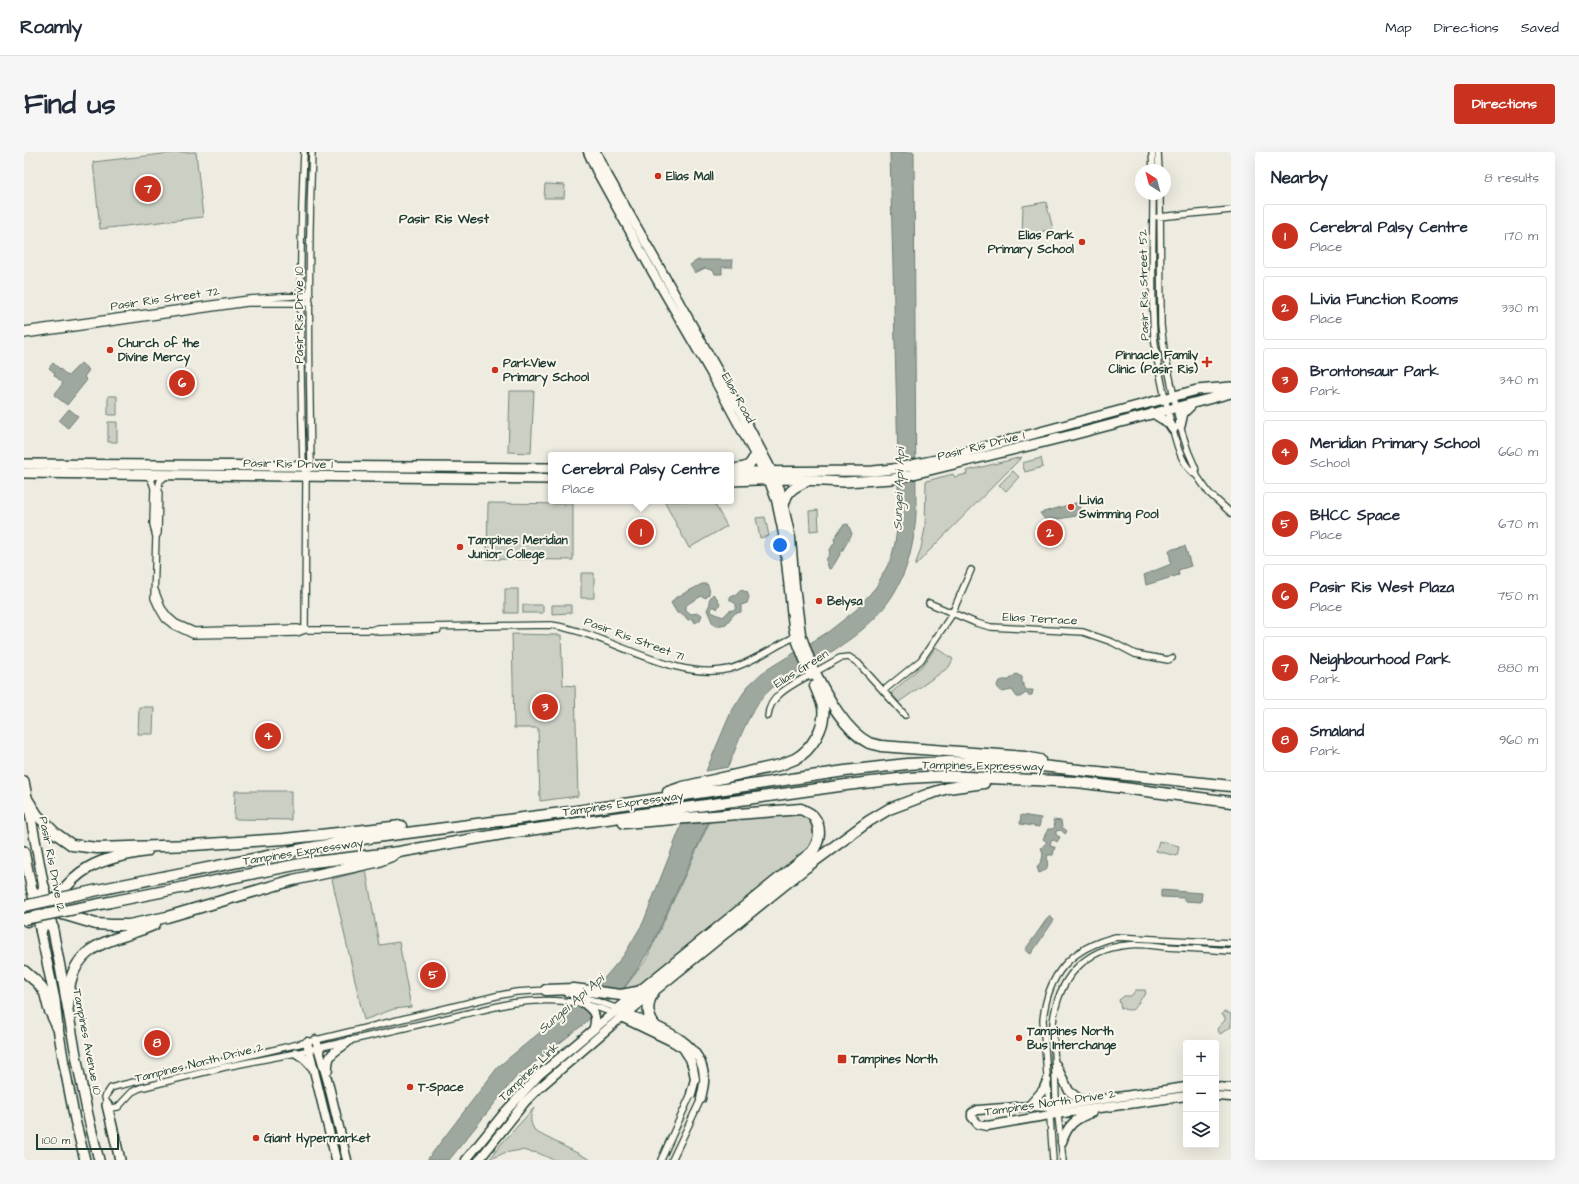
<!DOCTYPE html>
<meta charset="utf-8">
<style>
:root{--surface:#fff;--page:#f6f6f7;--text:#1f2937;--muted:#747a83;--line:#e0e1e3;--accent:#c8321e}
body{margin:0;font-family:"Architects Daughter",sans-serif;background:var(--page);color:var(--text)}
.controls{position:absolute;right:12px;bottom:12px;display:grid;overflow:hidden;border-radius:4px;box-shadow:0 4px 16px #0002}
.controls button{width:36px;height:36px;display:grid;place-items:center;padding:0;border:0;border-bottom:1px solid var(--line);background:var(--surface);color:var(--text);font:20px sans-serif}
.compass{position:absolute;left:1111px;top:12px;width:36px;height:36px;border-radius:50%;background:var(--surface);box-shadow:0 4px 16px #0002;rotate:324deg}
.scale{position:absolute;left:12px;bottom:10px;width:83px;box-sizing:border-box;padding-left:4px;border:2px solid #1f3d34;border-top:0;font-size:11px;line-height:14px;white-space:nowrap;color:#1f3d34;-webkit-text-stroke:3px #fbf7ec;paint-order:stroke}
.you{position:absolute;left:756px;top:393px;width:14px;height:14px;margin:-10px;border:3px solid #fff;border-radius:50%;background:#1a73e8;box-shadow:0 0 0 6px #1a73e833}
.badge{display:grid;place-items:center;width:26px;height:26px;border-radius:50%;background:var(--accent);color:#fff;font-size:13px;font-weight:700}
.pin{position:absolute;translate:-50% -50%;border:2px solid #fff;box-shadow:0 1px 4px #0006}
.popup{position:absolute;left:524px;top:300px;width:186px;height:52px;box-sizing:border-box;display:grid;place-content:center;border-radius:4px;background:var(--surface);filter:drop-shadow(0 1px 3px #0005);font-size:13px;white-space:nowrap;color:var(--muted)}
.popup b{font-size:15px;color:var(--text)}
.popup::after{content:'';position:absolute;left:50%;top:100%;margin-left:-8px;border:8px solid transparent;border-top-color:var(--surface)}
.list{margin:0;padding:0;list-style:none}
h2{display:flex;justify-content:space-between;align-items:center;height:52px;margin:0;padding:0 16px;font-size:17px}
h2 small{font-size:13px;font-weight:400;color:var(--muted)}
.list li{display:grid;grid-template-columns:26px 1fr auto;gap:12px;align-items:center;box-sizing:border-box;height:64px;margin:0 8px 8px;padding:0 8px;border:1px solid var(--line);border-radius:4px}
.list b{display:block;font-size:15px;white-space:nowrap}
.list p{margin:0;font-size:13px;white-space:nowrap;color:var(--muted)}
.list em{font-size:13px;font-style:normal;color:var(--muted)}
.icon{flex:none;width:22px;height:22px;fill:none;stroke:currentColor;stroke-width:2;stroke-linecap:round;stroke-linejoin:round}
.map{position:relative;flex:none;width:1207px;height:1008px;overflow:hidden;border-radius:4px}
header{display:flex;align-items:center;gap:24px;box-sizing:border-box;height:56px;padding:0 20px;background:var(--surface);border-bottom:1px solid var(--line)}
header strong{font-size:19px}
nav{display:flex;gap:22px;margin-inline-start:auto;font-size:14px}
.intro{display:flex;align-items:center;justify-content:space-between;box-sizing:border-box;height:96px;padding:0 24px}
h1{margin:0;font-size:28px}
.button{padding:10px 18px;border-radius:4px;background:var(--accent);color:#fff;font-size:14px;font-weight:700}
main{display:flex;gap:24px;padding:0 24px}
aside{flex:1;background:var(--surface);border-radius:4px;box-shadow:0 4px 16px #0002}
.map>svg:first-child{display:block}
</style>
<header>
<strong>Roamly</strong>
<nav><a>Map</a><a>Directions</a><a>Saved</a></nav>
</header>
<div class="intro"><h1>Find us</h1><a class="button">Directions</a></div>
<main>
<div class="map">
<svg width="1207" height="1008" viewBox="0 0 1207 1008">
<rect width="100%" height="100%" fill="#eeece1"/>
<filter id="ink" filterUnits="userSpaceOnUse"><feTurbulence type="fractalNoise" baseFrequency=".025" numOctaves="2"/><feDisplacementMap in="SourceGraphic" scale="8" xChannelSelector="R" yChannelSelector="G"/><feConvolveMatrix kernelMatrix="1 2 1 2 8 2 1 2 1" color-interpolation-filters="sRGB"/></filter>
<g filter="url(#ink)">
<!-- green -->
<path fill="#cbcfc4" stroke="#75867c" d="M 156,0 L 172,0 L 179,65 L 76,77 L 69,10 Z
M 521,32 L 541,33 L 540,46 L 520,46 Z
M 1022,50 L 1029,77 L 998,84 L 999,54 Z
M 486,239 L 510,239 L 507,301 L 484,300 Z
M 84,244 L 93,244 L 93,263 L 84,263 Z
M 84,270 L 93,270 L 93,290 L 84,290 Z
M 998,305 L 903,401 L 891,414 L 897,396 L 901,376 L 902,329 L 929,322 L 931,325 L 943,322 L 942,319 Z
M 1017,306 L 1019,315 L 1001,320 L 998,311 Z
M 989,319 L 995,325 L 982,339 L 975,333 Z
M 640,349 L 689,349 L 703,374 L 665,396 Z
M 464,351 L 549,352 L 549,408 L 463,407 Z
M 794,358 L 795,378 L 786,379 L 785,359 Z
M 741,365 L 745,384 L 736,386 L 732,366 Z
M 557,421 L 570,421 L 570,446 L 557,446 Z
M 481,437 L 494,437 L 494,461 L 481,461 Z
M 499,453 L 519,453 L 519,461 L 499,461 Z
M 528,453 L 547,453 L 547,461 L 528,462 Z
M 488,482 L 537,483 L 539,533 L 551,534 L 554,644 L 516,649 L 514,576 L 490,576 Z
M 912,495 L 929,507 L 925,515 L 875,550 L 867,541 L 901,511 Z
M 115,555 L 130,555 L 129,582 L 114,582 Z
M 211,639 L 267,639 L 267,668 L 210,667 Z
M 775,661 C 789,667 793,684 784,696 L 608,838 L 598,839 L 622,808 L 687,667 Z
M 1135,689 L 1155,694 L 1153,704 L 1132,699 Z
M 342,718 L 355,793 L 375,790 L 387,855 L 370,857 L 340,868 L 308,727 Z
M 1112,838 L 1121,838 L 1122,842 C 1111,850 1114,863 1097,856 L 1095,848 L 1100,844 L 1107,844 Z
M 1200,859 L 1207,862 L 1207,875 L 1196,882 L 1193,877 L 1201,868 L 1201,865 L 1198,863 Z
M 510,956 C 505,965 506,972 512,980 L 567,1008 L 530,1008 L 514,1001 L 497,998 L 480,1001 L 465,1008 L 478,991 Z"/>
<!-- water -->
<path fill="#9fa89f" stroke="#6c7d74" d="M 866,0 L 890,0 L 892,362 C 886,461 831,487 754,531 C 725,553 718,583 704,615 L 682,619 L 707,560 L 724,534 L 739,520 L 804,480 L 832,458 L 852,435 L 867,407 L 871,391 L 874,370 L 874,307 Z
M 674,108 L 709,108 L 708,115 L 698,115 L 698,122 L 691,122 L 690,119 L 681,116 L 671,121 L 666,113 Z
M 29,211 L 44,224 L 57,211 L 65,218 L 60,225 L 63,228 L 43,253 L 30,243 L 39,231 L 30,223 L 31,221 L 25,216 Z
M 45,257 L 54,264 L 44,276 L 35,269 Z
M 1059,349 L 1052,364 L 1022,369 L 1016,361 Z
M 824,372 L 828,382 L 808,416 L 805,417 L 802,408 L 806,401 L 805,399 L 811,390 L 810,387 L 819,373 Z
M 1161,394 L 1167,414 L 1154,418 L 1155,423 L 1122,433 L 1120,423 L 1147,412 L 1145,398 Z
M 678,432 L 683,432 C 686,438 687,440 682,446 L 678,444 C 674,446 664,451 662,454 L 662,458 L 667,462 L 675,461 L 678,463 L 676,468 L 671,471 L 669,467 L 664,468 L 659,462 L 653,461 L 647,451 L 651,446 Z
M 717,438 L 723,440 L 725,445 L 723,451 L 717,453 L 717,460 L 711,461 L 702,472 L 693,474 L 689,472 L 683,458 L 686,452 L 685,448 L 689,442 L 693,446 L 696,452 L 693,457 L 691,455 L 688,455 L 687,460 L 699,465 L 705,459 L 712,457 L 712,452 L 706,448 L 706,445 L 712,443 Z
M 992,522 L 998,525 L 998,530 L 1002,538 L 1009,538 L 1008,543 L 1004,543 L 1002,541 L 996,545 L 993,545 L 988,538 L 978,540 L 975,538 L 973,533 C 975,527 980,528 985,528 Z
M 997,663 L 1017,666 L 1015,675 L 996,672 Z
M 686,667 L 627,795 L 615,815 L 602,833 L 560,872 L 491,926 L 425,1008 L 403,1008 L 474,915 L 577,830 L 600,803 L 619,771 L 659,669 Z
M 1029,668 L 1037,669 L 1038,675 L 1043,679 L 1041,682 L 1037,678 L 1032,679 L 1032,683 L 1036,685 L 1033,690 L 1030,688 L 1027,689 L 1026,692 L 1028,695 L 1031,695 L 1029,703 L 1024,703 C 1021,711 1029,716 1015,721 L 1013,715 C 1018,709 1021,703 1017,696 L 1023,690 L 1019,687 L 1024,677 L 1028,677 L 1031,675 Z
M 1137,738 L 1178,741 L 1177,750 L 1160,749 L 1160,746 L 1137,745 Z
M 1025,764 L 1030,768 L 1007,802 L 1001,798 Z"/>
<g fill="none" stroke-linecap="round" stroke-linejoin="round">
<!-- street casing -->
<g stroke="#1f3d34" stroke-width="8">
<path id="street" d="M 280,0 C 275,104 276,209 279,313 L 282,324 L 281,478
M 1128,0 L 1129,18
M 1134,0 L 1135,18
M 1129,42 C 1129,89 1127,137 1130,184 C 1133,213 1140,243 1147,271 C 1152,289 1156,313 1173,324
M 1136,42 L 1137,173 L 1140,197 L 1156,274 L 1164,299 L 1171,315 L 1173,324 L 1185,341 L 1207,361
M 1134,65 L 1207,58
M 0,178 L 225,147 L 286,143
M 0,183 L 223,151 L 286,151
M 285,317 L 287,313 C 285,209 284,104 288,0
M 122,323 L 127,327 L 130,336 L 129,372 L 132,385 L 130,446 L 135,457 L 141,467 L 150,474 L 169,483 L 273,481 L 281,478
M 132,385 L 134,381 L 135,333 L 136,329 L 143,323
M 131,438 L 138,456 L 144,464 L 152,471 L 170,479 L 273,476 L 281,478 L 347,478 L 354,476 L 397,475 L 527,473 C 584,481 649,530 705,517 C 729,511 751,493 773,484
M 905,451 L 952,471 L 967,475 L 1059,480 L 1088,490 L 1111,502 L 1144,508 L 1148,506
M 349,478 L 355,480 L 414,478
M 859,539 L 897,508 L 927,464 L 947,418
M 744,564 C 745,542 772,531 789,521 C 799,516 807,511 816,506 L 825,505 L 834,511 L 881,563
M 524,838 L 492,840 L 472,844 L 292,888 L 93,934 L 87,936 L 81,945 L 83,953 L 87,956 L 94,955 L 108,940 L 116,936 L 201,915 L 272,901 L 488,851 C 522,846 559,848 591,862
M 542,841 L 572,849 L 595,857
M 637,1008 L 667,942
M 648,1008 L 677,947
M 1029,1008 L 1019,868 C 1024,821 1047,796 1092,785 L 1207,791
M 1039,1008 L 1032,946 L 1029,871 C 1034,827 1059,797 1104,793 C 1116,791 1131,794 1143,795 C 1164,796 1186,797 1207,799"/>
</g>
<!-- secondary casing -->
<g stroke="#1f3d34" stroke-width="11">
<path id="secondary" d="M 564,0 L 572,18 L 629,121 L 688,223 L 745,329 L 752,348 L 759,382 L 769,475 L 771,485 L 786,523
M 572,0 L 579,15 L 715,256 L 745,313 L 756,337 L 767,386 L 771,434 L 777,482 L 791,521
M 562,853 C 572,860 573,867 569,878
M 597,865 L 649,890 L 659,896 L 666,907 L 669,916 L 671,927 L 667,942
M 292,888 L 304,930 L 323,1008
M 283,890 L 312,1008
M 272,901 L 281,907 L 288,915
M 1032,913 L 1045,939 L 1059,950
M 304,918 C 303,899 313,900 325,889
M 1162,935 L 1025,955 L 1005,954 L 954,958 L 948,961 L 948,965 L 954,972 L 963,974 L 1026,963 L 1162,944
M 1192,935 L 1207,936
M 1192,944 L 1207,945
M 1005,954 L 1019,938 L 1023,929
M 1038,990 C 1044,972 1051,967 1069,960
M 442,1008 L 480,961 L 515,923 L 594,857
M 455,1008 L 501,950 L 515,936 L 602,861 C 631,874 678,887 680,925 C 681,932 678,940 677,947"/>
</g>
<!-- primary casing -->
<g stroke="#1f3d34" stroke-width="12">
<path id="primary" d="M 1129,261 L 1145,271 L 1149,277
M 1156,274 L 1159,261 L 1168,252
M 0,312 L 527,316
M 714,316 C 724,316 728,311 731,302
M 707,320 L 849,319 L 869,317 L 912,308 L 1173,238 L 1207,235
M 0,321 L 527,327
M 707,329 L 760,327 L 820,330 L 869,327 L 1048,283 L 1207,241
M 760,354 C 763,338 770,336 783,329
M 0,629 L 21,741
M 0,699 L 9,744
M 27,769 C 44,849 54,930 75,1008
M 15,772 L 31,848 L 34,876 L 40,912 L 51,968 L 61,1008
M 83,953 L 96,1008"/>
</g>
<!-- highway casing -->
<g stroke="#1f3d34" stroke-width="13">
<path id="highway" d="M 791,521 C 803,544 821,579 845,591 C 849,592 854,593 857,594 L 1001,605 L 1016,608
M 644,640 L 659,635 L 756,613 C 761,611 766,609 771,607 C 788,598 802,574 799,555 C 797,548 794,541 791,534
M 3,647 L 13,663 L 31,681 L 48,693 L 73,696 L 169,693 L 260,687 L 377,674
M 83,736 L 279,697 L 344,686 L 546,660 L 821,619 L 883,612 L 924,610 L 998,612 L 1207,634
M 8,738 L 25,758 L 72,772 L 88,773 L 105,773 L 143,765 L 269,728 L 352,710 L 370,703
M 86,750 L 281,711 L 375,700 L 484,681 L 822,633 L 883,626 L 921,624 L 1053,630 L 1207,650
M 17,763 L 29,776
M 3,769 L 13,758 L 20,735
M 17,779 C 23,757 43,728 64,716 C 81,706 103,702 123,699
M 0,819 L 14,831 L 21,841 L 25,857 L 34,876
M 522,838 L 550,837 L 597,843 L 613,840
M 630,839 C 623,850 622,863 631,874
M 44,855 C 45,847 45,839 46,831 C 53,800 75,791 102,783 C 112,779 122,777 131,772
M 594,857 L 788,700 C 796,689 798,675 789,664 C 786,661 781,659 777,657 L 600,671
M 602,861 L 781,716 L 845,669 L 865,657 L 905,642 L 924,636 L 960,631"/>
</g>
<!-- street -->
<use href="#street" stroke="#fbf7ec" stroke-width="5.5"/>
<!-- secondary -->
<use href="#secondary" stroke="#fbf7ec" stroke-width="8"/>
<!-- primary -->
<use href="#primary" stroke="#fbf7ec" stroke-width="9"/>
<!-- highway -->
<use href="#highway" stroke="#fbf7ec" stroke-width="10"/>
<!-- highway-bridge casing -->
<g stroke="#1f3d34" stroke-width="13" stroke-linecap="butt">
<path id="highway-bridge" d="M 0,754 L 83,736
M 0,767 L 86,750"/>
</g>
<!-- highway-bridge -->
<use href="#highway-bridge" stroke="#fbf7ec" stroke-width="10"/>
</g>
</g>
<!-- markers -->
<g fill="#c8321e" stroke="#fbf7ec" stroke-width="1.5">
<circle cx="634" cy="24" r="4"/>
<circle cx="1058" cy="90" r="4"/>
<circle cx="86" cy="198" r="4"/>
<path d="M1181 204h4v4h4v4h-4v4h-4v-4h-4v-4h4z"/>
<circle cx="471" cy="218" r="4"/>
<circle cx="1047" cy="355" r="4"/>
<circle cx="436" cy="395" r="4"/>
<circle cx="795" cy="449" r="4"/>
<circle cx="995" cy="886" r="4"/>
<rect x="813" y="902" width="10" height="10" rx="2"/>
<circle cx="386" cy="935" r="4"/>
<circle cx="232" cy="986" r="4"/>
</g>
<g text-anchor="middle" dominant-baseline="central" stroke-width="4" stroke-linejoin="round" paint-order="stroke">
<!-- poi labels -->
<g font-size="12" font-weight="bold" fill="#1f3d34" stroke="#fbf7ec" text-anchor="start">
<text x="642" y="24">Elias Mall</text>
<text x="1050" y="83" text-anchor="end">Elias Park<tspan x="1050" dy="14">Primary School</tspan></text>
<text x="94" y="191">Church of the<tspan x="94" dy="14">Divine Mercy</tspan></text>
<text x="1174" y="203" text-anchor="end">Pinnacle Family<tspan x="1174" dy="14">Clinic (Pasir Ris)</tspan></text>
<text x="479" y="211">ParkView<tspan x="479" dy="14">Primary School</tspan></text>
<text x="1055" y="348">Livia<tspan x="1055" dy="14">Swimming Pool</tspan></text>
<text x="444" y="388">Tampines Meridian<tspan x="444" dy="14">Junior College</tspan></text>
<text x="803" y="449">Belysa</text>
<text x="1003" y="879">Tampines North<tspan x="1003" dy="14">Bus Interchange</tspan></text>
<text x="827" y="907">Tampines North</text>
<text x="394" y="935">T-Space</text>
<text x="240" y="986">Giant Hypermarket</text>
</g>
<!-- street labels -->
<g font-size="12" fill="#1f3d34" stroke="#fbf7ec">
<text transform="translate(1120 133) rotate(-91)">Pasir Ris Street 52</text>
<text transform="translate(141 147) rotate(-8)">Pasir Ris Street 72</text>
<text transform="translate(275 163) rotate(-90)">Pasir Ris Drive 10</text>
<text transform="translate(714 246) rotate(61)">Elias Road</text>
<text transform="translate(957 294) rotate(-14)">Pasir Ris Drive 1</text>
<text transform="translate(264 312) rotate(1)">Pasir Ris Drive 1</text>
<text transform="translate(1016 467) rotate(3)">Elias Terrace</text>
<text transform="translate(610 487) rotate(20)">Pasir Ris Street 71</text>
<text transform="translate(777 517) rotate(-32)">Elias Green</text>
<text transform="translate(959 614) rotate(1)">Tampines Expressway</text>
<text transform="translate(599 652) rotate(-8)">Tampines Expressway</text>
<text transform="translate(279 700) rotate(-9)">Tampines Expressway</text>
<text transform="translate(28 712) rotate(79)">Pasir Ris Drive 12</text>
<text transform="translate(63 890) rotate(79)">Tampines Avenue 10</text>
<text transform="translate(175 911) rotate(-14)">Tampines North Drive 2</text>
<text transform="translate(505 920) rotate(-44)">Tampines Link</text>
<text transform="translate(1026 951) rotate(-8)">Tampines North Drive 2</text>
</g>
<!-- neighbourhood labels -->
<g font-size="13" font-weight="bold" fill="#1f3d34" stroke="#fbf7ec">
<text x="420" y="67">Pasir Ris West</text>
</g>
<!-- water labels -->
<g font-size="13" font-style="italic" fill="#455d54" stroke="#fbf7ec">
<text transform="translate(875 337) rotate(-88)">Sungei Api Api</text>
<text transform="translate(547 852) rotate(-41)">Sungei Api Api</text>
</g>
</g>
</svg>
<div class="controls">
<button>+</button>
<button>−</button>
<button><svg class="icon" aria-label="layers" viewBox="0 0 24 24"><path d="M12 4l9 5-9 5-9-5zM3 14l9 5 9-5"/></svg></button>
</div>
<svg class="compass" viewBox="-18 -18 36 36"><path d="M0-13l5 13h-10z" fill="#e53935"/><path d="M0 13l5-13h-10z" fill="#747a83"/></svg>
<div class="scale">100 m</div>
<div class="you"></div>
<div class="pin badge" style="left:617px;top:380px">1</div>
<div class="popup"><b>Cerebral Palsy Centre</b>Place</div>
<div class="pin badge" style="left:1026px;top:381px">2</div>
<div class="pin badge" style="left:521px;top:555px">3</div>
<div class="pin badge" style="left:244px;top:584px">4</div>
<div class="pin badge" style="left:409px;top:823px">5</div>
<div class="pin badge" style="left:158px;top:231px">6</div>
<div class="pin badge" style="left:124px;top:37px">7</div>
<div class="pin badge" style="left:133px;top:891px">8</div>
</div>
<aside>
<h2>Nearby<small>8 results</small></h2>
<ul class="list">
<li><span class="badge">1</span><div><b>Cerebral Palsy Centre</b><p>Place</p></div><em>170 m</em></li>
<li><span class="badge">2</span><div><b>Livia Function Rooms</b><p>Place</p></div><em>330 m</em></li>
<li><span class="badge">3</span><div><b>Brontonsaur Park</b><p>Park</p></div><em>340 m</em></li>
<li><span class="badge">4</span><div><b>Meridian Primary School</b><p>School</p></div><em>660 m</em></li>
<li><span class="badge">5</span><div><b>BHCC Space</b><p>Place</p></div><em>670 m</em></li>
<li><span class="badge">6</span><div><b>Pasir Ris West Plaza</b><p>Place</p></div><em>750 m</em></li>
<li><span class="badge">7</span><div><b>Neighbourhood Park</b><p>Park</p></div><em>880 m</em></li>
<li><span class="badge">8</span><div><b>Småland</b><p>Park</p></div><em>960 m</em></li>
</ul>
</aside>
</main>
